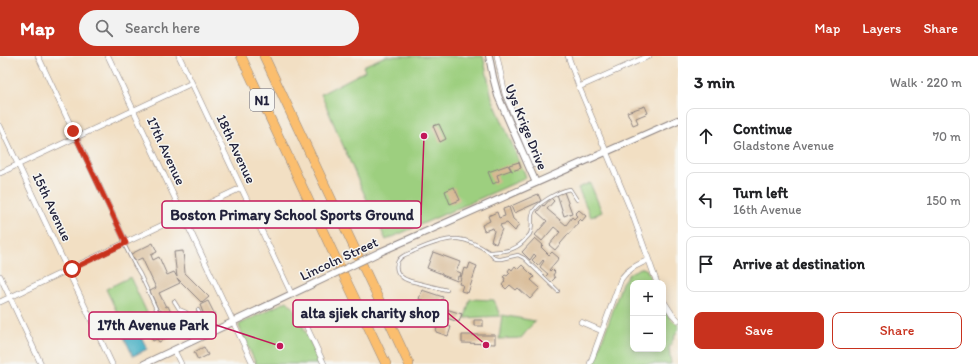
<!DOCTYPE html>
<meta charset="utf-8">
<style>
:root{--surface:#fff;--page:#f2f2f2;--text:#202124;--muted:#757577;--line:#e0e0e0;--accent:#c8321e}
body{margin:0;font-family:Itim,sans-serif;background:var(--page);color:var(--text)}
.controls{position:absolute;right:12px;bottom:12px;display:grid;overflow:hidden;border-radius:8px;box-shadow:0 2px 10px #0003}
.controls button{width:36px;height:36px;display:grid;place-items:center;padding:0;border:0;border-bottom:1px solid var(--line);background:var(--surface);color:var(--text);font:20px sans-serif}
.stop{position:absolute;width:12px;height:12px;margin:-9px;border:3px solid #c8321e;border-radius:50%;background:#fff}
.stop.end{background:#c8321e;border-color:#fff;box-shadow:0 1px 4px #0008}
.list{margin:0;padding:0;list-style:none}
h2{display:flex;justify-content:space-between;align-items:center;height:52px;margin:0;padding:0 16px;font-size:17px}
h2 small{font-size:13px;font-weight:400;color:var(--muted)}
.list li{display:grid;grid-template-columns:26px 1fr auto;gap:12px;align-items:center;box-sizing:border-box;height:56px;margin:0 8px 8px;padding:0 8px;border:1px solid var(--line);border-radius:8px}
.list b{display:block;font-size:15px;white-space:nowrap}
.list p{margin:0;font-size:13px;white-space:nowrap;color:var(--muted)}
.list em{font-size:13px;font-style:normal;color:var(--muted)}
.actions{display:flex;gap:8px;padding:12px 16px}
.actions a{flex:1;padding:9px 0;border:1px solid var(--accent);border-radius:8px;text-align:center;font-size:14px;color:var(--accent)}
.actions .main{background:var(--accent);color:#fff}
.icon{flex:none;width:22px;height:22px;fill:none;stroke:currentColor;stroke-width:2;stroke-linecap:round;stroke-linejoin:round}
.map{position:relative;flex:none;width:678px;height:308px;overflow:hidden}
header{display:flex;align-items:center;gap:24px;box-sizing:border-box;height:56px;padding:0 20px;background:var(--accent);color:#fff}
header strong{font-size:19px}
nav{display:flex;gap:22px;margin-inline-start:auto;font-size:14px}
.search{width:280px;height:36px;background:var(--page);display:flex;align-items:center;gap:10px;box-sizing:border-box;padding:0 14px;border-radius:22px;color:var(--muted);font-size:15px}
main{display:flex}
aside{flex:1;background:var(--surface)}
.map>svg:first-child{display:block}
</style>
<header>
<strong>Map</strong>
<div class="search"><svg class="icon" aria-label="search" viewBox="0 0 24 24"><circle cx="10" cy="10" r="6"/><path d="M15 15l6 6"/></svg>Search here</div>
<nav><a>Map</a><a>Layers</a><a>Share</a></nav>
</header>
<main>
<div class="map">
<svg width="678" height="308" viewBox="0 0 678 308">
<rect width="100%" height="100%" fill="#f6f6f2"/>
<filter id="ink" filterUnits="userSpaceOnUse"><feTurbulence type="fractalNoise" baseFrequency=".025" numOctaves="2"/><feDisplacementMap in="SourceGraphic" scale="8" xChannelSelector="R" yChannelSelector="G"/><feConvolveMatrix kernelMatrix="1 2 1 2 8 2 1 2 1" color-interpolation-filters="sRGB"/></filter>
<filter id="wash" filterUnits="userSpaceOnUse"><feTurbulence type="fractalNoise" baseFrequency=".012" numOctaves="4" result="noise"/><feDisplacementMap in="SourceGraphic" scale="16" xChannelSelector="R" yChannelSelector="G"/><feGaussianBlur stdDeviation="0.9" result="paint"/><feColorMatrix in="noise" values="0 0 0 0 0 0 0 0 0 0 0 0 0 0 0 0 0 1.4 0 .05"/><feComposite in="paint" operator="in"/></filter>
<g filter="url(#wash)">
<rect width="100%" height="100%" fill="#f2dfc3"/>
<!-- green -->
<path fill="#9dcf7f" stroke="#60785d" d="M 386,0 L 483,0 L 492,42 L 525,118 L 526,122 L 386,184 L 360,129 L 321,38 L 365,15 L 363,10 Z
M 590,127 L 602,156 L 591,161 L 578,132 Z
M 641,212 L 643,212 L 647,214 L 652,227 L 633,227 L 633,293 L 663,293 L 663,252 L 670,262 L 678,269 L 678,273 L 669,292 L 671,308 L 593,308 L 610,263 L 622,227 L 628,219 L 632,216 Z
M 130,221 L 150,263 L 126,275 L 106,233 Z
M 470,243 L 494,244 L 500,260 L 465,262 Z
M 287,245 L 294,252 L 321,308 L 256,308 L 240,273 L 239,269 L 242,267 Z
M 502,259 L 535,265 L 521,282 L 499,283 Z"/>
<!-- water -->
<path fill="#44afc3" stroke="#33687f" d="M 138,274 L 147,293 L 133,300 L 124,281 Z"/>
<g id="blocks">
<!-- building -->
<path fill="#d7b892" d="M 645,50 L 648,57 L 636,62 L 638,67 L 633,69 L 627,56 Z
M 439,68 L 446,83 L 440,86 L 433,70 Z
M 519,106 L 521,112 L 512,115 L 509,109 Z
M 508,109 L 511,114 L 497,119 L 499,125 L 493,128 L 488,116 Z
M 454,131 L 460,144 L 450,148 L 445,135 Z
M 564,136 L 572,157 L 564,160 L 557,138 Z
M 538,138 L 541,145 L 514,157 L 511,150 Z
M 551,142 L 554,145 L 547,153 L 566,169 L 572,161 L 574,163 L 577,160 L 575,158 L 579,154 L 586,160 L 582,165 L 580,163 L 577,166 L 578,167 L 555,194 L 549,189 L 560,176 L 554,171 L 542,185 L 535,179 L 547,165 L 537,156 L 543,149 L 544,150 Z
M 509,151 L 513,163 L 519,168 L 515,175 L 507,167 L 500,169 L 502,173 L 496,188 L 491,185 L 494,175 L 493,172 L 484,175 L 482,169 L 490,165 L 488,160 L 497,156 L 499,162 L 505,160 L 503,153 Z
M 535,182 L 543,189 L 541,191 L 549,199 L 552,196 L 559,202 L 549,214 L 550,215 L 552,213 L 555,216 L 553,219 L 555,222 L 551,226 L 545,221 L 548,218 L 540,211 L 544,205 L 543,204 L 538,210 L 532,204 L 536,200 L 534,198 L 530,204 L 522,196 Z
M 153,187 L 157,196 L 151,199 L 153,204 L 159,201 L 167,219 L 174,216 L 177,221 L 174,196 L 183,195 L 185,217 L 209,241 L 202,247 L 177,222 L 180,227 L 159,237 L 166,251 L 168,250 L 173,261 L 182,257 L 189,271 L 186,272 L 187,273 L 159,286 L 157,283 L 153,285 L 149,278 L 154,276 L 152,273 L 159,269 L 157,264 L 160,263 L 161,266 L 165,264 L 161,254 L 159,255 L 150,235 L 156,232 L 142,202 L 135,205 L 131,198 Z
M 433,196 L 460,206 L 456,215 L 461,217 L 460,221 L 458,220 L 457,225 L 442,219 L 442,218 L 427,212 Z
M 470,207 L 477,210 L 468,237 L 461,235 L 463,229 L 459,228 L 464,212 L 468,213 Z
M 522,209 L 534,221 L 531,224 L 540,232 L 530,243 L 518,232 L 516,234 L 510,229 L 506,233 L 502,229 L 505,225 L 504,224 L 505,222 L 503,221 L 505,219 L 507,220 L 510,217 L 508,215 L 510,212 L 512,214 L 515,210 L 518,213 Z
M 422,234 L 443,241 L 439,250 L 430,247 L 427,254 L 437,257 L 433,266 L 414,259 L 417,251 L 420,252 L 423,244 L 419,243 Z
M 208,245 L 215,259 L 206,264 L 200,249 Z
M 443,252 L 462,258 L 459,266 L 440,260 Z
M 474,264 L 483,264 L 483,270 L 474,270 Z
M 438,267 L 451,271 L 448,280 L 436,276 Z
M 462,279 L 495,279 L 495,288 L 462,287 Z
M 204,291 L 208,299 L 198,304 L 194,296 Z"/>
</g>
</g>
<g filter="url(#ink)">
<use href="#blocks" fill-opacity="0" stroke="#8a807f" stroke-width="1"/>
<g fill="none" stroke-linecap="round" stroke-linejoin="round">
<!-- service casing -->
<g stroke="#8a807f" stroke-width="4">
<path id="service" d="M 124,188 L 135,210 L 140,218 L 158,257
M 447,234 L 410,225 C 407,224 404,223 402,221 C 394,215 395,205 403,200 C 406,198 411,197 414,195 C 425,190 446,182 458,183 C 470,184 480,190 489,196
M 558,235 L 524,202 L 518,199 L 501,203 L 497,203 L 494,202 L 489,196 C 504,195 513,196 524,185 C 526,182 529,180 530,178 C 533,172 531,165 532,159 C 534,148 559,135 570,133 L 577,144
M 174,245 L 179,253 L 186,256 L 198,282
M 198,254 L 209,277"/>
</g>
<!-- minor casing -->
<g stroke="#8a807f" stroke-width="6">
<path id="minor" d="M 38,0 L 126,187
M 108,0 L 253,308
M 179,0 L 292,239
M 497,0 L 505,38 L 535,109
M 568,0 L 579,31 L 632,157 L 657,227
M 579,31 L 649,0
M 0,70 L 112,308
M 0,117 L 192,27
M 0,220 L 41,308
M 663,244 L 672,258 L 678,264
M 0,246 L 241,132
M 297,250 L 324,308
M 581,266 L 602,275
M 174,294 L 181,308
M 590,308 L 621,223 C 628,213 637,209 648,204"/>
</g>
<!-- tertiary casing -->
<g stroke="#8a807f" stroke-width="8">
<path id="tertiary" d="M 489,0 L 493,21 L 498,40 L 536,127
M 380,196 L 678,64
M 144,308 L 334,218"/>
</g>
<!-- motorway casing -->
<g stroke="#8a807f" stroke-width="10">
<path id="motorway" d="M 241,0 L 344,220 L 386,308
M 264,0 L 409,308"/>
</g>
<!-- service -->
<use href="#service" stroke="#fff" stroke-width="2.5"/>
<!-- minor -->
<use href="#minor" stroke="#fff" stroke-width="5"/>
<!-- tertiary -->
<use href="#tertiary" stroke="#fff" stroke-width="6"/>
<!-- motorway -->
<use href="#motorway" stroke="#fbbe6e" stroke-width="9"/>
<!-- tertiary-bridge casing -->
<g stroke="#8a807f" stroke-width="8" stroke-linecap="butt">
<path id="tertiary-bridge" d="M 334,218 L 380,196"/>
</g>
<!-- tertiary-bridge -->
<use href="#tertiary-bridge" stroke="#fff" stroke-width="6"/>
</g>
</g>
<g fill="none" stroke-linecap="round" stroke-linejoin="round" filter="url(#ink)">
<!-- route -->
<path stroke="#c8321e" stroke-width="5" d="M 72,213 L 126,187 L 73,75"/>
</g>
<g text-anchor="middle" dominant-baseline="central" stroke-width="3" stroke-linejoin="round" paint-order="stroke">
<!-- shield labels -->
<rect fill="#f6f6f2" stroke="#626272" stroke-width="1" x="250" y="33" width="24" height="22" rx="3"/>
<g font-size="13" font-weight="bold" fill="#22223b">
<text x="262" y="44">N1</text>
</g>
<!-- street labels -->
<g font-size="14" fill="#22223b" stroke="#f6f6f2">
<text transform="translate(526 71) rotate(68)">Uys Krige Drive</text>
<text transform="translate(236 93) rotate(65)">18th Avenue</text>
<text transform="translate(166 95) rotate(65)">17th Avenue</text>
<text transform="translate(52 151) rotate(65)">15th Avenue</text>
<text transform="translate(339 203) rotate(-25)">Lincoln Street</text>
</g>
</g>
<!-- callouts -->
<path fill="none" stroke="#c2185b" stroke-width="1.5" d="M424 80L421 159M486 289L448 257M280 290L216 269"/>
<g fill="#c2185b" stroke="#f6f6f2" stroke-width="1.5">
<circle cx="424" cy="80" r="4"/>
<circle cx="486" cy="289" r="4"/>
<circle cx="280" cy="290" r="4"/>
</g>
<g fill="#f6f6f2" stroke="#c2185b" stroke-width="1.5">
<rect x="162" y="145" width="259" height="27" rx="4"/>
<rect x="293" y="244" width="155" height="27" rx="4"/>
<rect x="89" y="256" width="127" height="27" rx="4"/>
</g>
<g font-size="15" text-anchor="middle" font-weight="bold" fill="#22223b">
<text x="292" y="164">Boston Primary School Sports Ground</text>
<text x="370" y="262">alta sjiek charity shop</text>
<text x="153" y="274">17th Avenue Park</text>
</g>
</svg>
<div class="controls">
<button>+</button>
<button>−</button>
</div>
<div class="stop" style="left:72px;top:213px"></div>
<div class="stop end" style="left:73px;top:75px"></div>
</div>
<aside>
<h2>3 min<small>Walk · 220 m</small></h2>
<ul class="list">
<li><svg class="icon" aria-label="ahead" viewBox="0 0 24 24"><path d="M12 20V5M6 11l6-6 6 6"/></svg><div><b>Continue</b><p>Gladstone Avenue</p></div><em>70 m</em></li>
<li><svg class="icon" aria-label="left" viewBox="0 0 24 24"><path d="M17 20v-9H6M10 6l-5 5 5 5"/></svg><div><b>Turn left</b><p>16th Avenue</p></div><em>150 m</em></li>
<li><svg class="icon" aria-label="arrive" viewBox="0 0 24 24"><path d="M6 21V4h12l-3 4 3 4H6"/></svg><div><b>Arrive at destination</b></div></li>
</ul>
<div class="actions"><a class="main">Save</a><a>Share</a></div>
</aside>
</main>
